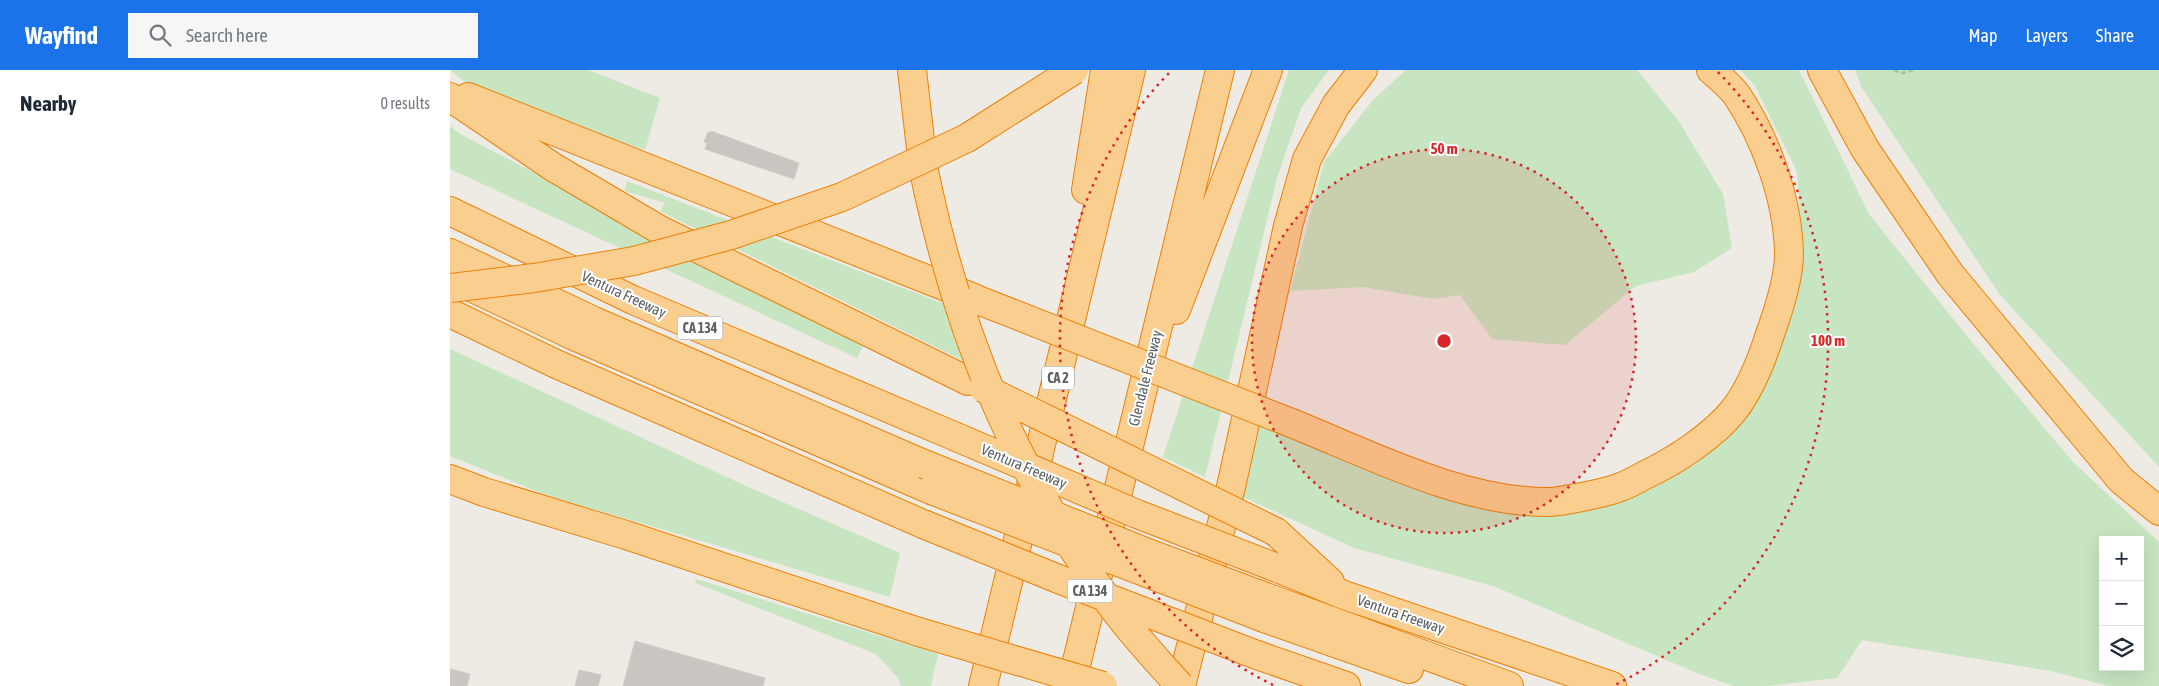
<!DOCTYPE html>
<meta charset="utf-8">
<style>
:root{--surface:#fff;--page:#f6f6f7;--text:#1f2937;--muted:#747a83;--line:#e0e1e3;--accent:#1a73e8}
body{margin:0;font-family:"Asap Condensed",sans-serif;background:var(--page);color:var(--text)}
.controls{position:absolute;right:15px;bottom:15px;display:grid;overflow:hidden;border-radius:0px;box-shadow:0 5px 20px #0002}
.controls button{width:45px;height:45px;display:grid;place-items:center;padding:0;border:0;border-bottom:1px solid var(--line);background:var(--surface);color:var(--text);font:25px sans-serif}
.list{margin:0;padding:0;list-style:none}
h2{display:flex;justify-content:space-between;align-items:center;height:65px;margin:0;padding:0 20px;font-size:21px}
h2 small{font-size:16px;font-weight:400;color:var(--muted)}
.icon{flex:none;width:28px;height:28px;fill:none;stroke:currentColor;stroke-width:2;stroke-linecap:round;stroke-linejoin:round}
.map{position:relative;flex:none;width:1709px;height:616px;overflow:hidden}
header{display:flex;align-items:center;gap:30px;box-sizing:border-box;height:70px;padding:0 25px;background:var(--accent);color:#fff}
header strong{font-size:24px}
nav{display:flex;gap:28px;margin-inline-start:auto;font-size:18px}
.search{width:350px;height:45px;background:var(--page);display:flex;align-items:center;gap:12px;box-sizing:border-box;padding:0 18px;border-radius:0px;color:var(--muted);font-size:19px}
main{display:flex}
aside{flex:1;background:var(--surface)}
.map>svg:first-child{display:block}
</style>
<header>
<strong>Wayfind</strong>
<div class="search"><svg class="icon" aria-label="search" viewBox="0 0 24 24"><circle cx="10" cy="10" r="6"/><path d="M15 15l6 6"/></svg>Search here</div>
<nav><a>Map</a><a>Layers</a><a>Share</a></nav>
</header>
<main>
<aside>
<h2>Nearby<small>0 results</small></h2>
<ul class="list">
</ul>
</aside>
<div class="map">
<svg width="1709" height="616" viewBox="0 0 1709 616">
<rect width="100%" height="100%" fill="#eeeae4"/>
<!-- green -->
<path fill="#c7e5c1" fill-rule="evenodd" d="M 0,0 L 138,0 L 210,28 L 195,80 L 39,31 Z
M 839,0 L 879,0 L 851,38 L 827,108 L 755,407 L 713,387 Z
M 956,0 L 1187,0 L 1228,50 L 1273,124 L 1282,178 L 1244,202 L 1186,216 L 1115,275 L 1042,269 L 1010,225 L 984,229 L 913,217 L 840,221 L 874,92 L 923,30 Z
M 1290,0 L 1349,0 L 1419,144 L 1516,265 L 1623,392 L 1709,472 L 1709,616 L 1659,616 L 1601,601 L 1412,570 L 1387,608 L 1316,616 L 1283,616 L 1247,603 L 1043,516 L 904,478 L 787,424 L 802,354 L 1072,446 L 1138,441 L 1246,394 L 1309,324 L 1352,173 L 1347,102 L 1305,16 ZM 1653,470 L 1690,470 L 1690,597 L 1653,597 Z
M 1405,0 L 1709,0 L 1709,397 L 1550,225 L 1412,18 Z
M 0,56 L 12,65 L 414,274 L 407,288 L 0,99 Z
M 177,111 L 525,246 L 512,290 L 210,141 L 215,133 L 175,121 Z
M 0,279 L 296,416 L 450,483 L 440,527 L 93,424 L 0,386 Z
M 246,509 L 488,584 L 481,616 L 451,616 L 448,608 L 426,584 L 245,513 Z"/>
<!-- building -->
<path fill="#c9c5c0" stroke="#d3cbc2" d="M 261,61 L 349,93 L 344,109 L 255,79 L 257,73 L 254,72 L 258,62 L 260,63 Z
M 185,571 L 315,608 L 313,616 L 173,616 Z
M 0,599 L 20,604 L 17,616 L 0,616 Z
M 129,600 L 151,605 L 148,616 L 125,616 Z"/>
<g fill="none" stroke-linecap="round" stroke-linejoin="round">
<!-- motorway casing -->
<g stroke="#eb8107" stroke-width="30">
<path id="motorway" d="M 462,0 L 473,96 L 478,120
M 1372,0 L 1415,79 L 1500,204 L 1671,410 L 1709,441
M 0,27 L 103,97 L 210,160 L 518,311
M 18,27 L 524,228
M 636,120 L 655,0
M 0,141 L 183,230 L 504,366
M 0,183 L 144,251 L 474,394
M 8,211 L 124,266 L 481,420
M 726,240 L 818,0
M 0,243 L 106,294 L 473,454
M 844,354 C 923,386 1014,433 1100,432 C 1114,431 1155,423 1168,418 C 1177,415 1186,410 1195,405 C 1225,391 1263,366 1284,340 C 1300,319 1311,292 1319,267 C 1327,245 1339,207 1339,184 C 1338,130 1316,68 1286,24 C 1279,15 1269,7 1261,0
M 0,409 L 34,422 L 176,465 L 469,562
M 826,462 L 880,512
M 822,496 L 894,525 L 1162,616
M 816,527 L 1059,616
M 814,548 L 959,599
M 807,585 L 896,616
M 533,616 L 681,0
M 621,616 L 770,0
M 731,616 L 781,417 L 838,156 L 857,89 L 886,35 L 913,0"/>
</g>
<!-- path -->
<path stroke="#9ecaa3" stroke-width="3" stroke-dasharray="5 2.5" stroke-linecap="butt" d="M 1444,0 L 1452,3 L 1463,0"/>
<!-- motorway -->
<use href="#motorway" stroke="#face8f" stroke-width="28"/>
<!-- motorway-bridge casing -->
<g stroke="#eb8107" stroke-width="30" stroke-linecap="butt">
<path id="motorway-bridge" d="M 478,120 C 512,274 567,403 659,532 C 680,562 706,589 730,616
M 0,218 L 84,208 L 184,191 L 281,165 L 392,127 L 517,68 L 624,0
M 528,230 L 844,354
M 533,318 L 826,462
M 504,366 L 687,444 L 822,496
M 474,394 L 698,483 L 816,527
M 481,420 L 814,548
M 473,454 L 611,510 L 807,585
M 469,562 L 653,616"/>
</g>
<!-- motorway-bridge -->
<use href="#motorway-bridge" stroke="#face8f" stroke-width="28"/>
</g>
<!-- distance rings -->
<circle cx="994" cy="271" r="192" fill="#d62828" fill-opacity=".12"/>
<g fill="none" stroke="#d62828" stroke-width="2.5" stroke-dasharray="2.5 5">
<circle cx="994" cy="271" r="192"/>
<path d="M823 615A384 384 0 0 1 720 2M1268 2A384 384 0 0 1 1165 615"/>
</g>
<g text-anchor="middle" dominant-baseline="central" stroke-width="4" stroke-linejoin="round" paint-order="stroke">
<!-- shield labels -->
<g fill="#fff" stroke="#8d9092" stroke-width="1">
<rect x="227.5" y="246.5" width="45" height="23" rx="4"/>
<rect x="592" y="296.5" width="32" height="23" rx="4"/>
<rect x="617.5" y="509.5" width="45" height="23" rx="4"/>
</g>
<g font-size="14" font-weight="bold" fill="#5c6164">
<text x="250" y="258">CA 134</text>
<text x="608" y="308">CA 2</text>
<text x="640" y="521">CA 134</text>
</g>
<!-- street labels -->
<g font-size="15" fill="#5c6164" stroke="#fff">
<text transform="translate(174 224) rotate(25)">Ventura Freeway</text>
<text transform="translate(695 308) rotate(-76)">Glendale Freeway</text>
<text transform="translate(574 396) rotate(23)">Ventura Freeway</text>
<text transform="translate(951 544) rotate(19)">Ventura Freeway</text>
</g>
</g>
<circle cx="994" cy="271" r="8" fill="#d62828" stroke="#fff" stroke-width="2.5"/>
<g font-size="15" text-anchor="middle" font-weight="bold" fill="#d62828" stroke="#fff" stroke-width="4" stroke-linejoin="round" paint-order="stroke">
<text x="994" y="84">50 m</text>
<text x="1378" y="276">100 m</text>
</g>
</svg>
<div class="controls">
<button>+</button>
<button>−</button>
<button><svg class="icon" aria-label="layers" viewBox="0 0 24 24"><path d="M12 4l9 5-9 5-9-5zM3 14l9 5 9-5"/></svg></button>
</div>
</div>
</main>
